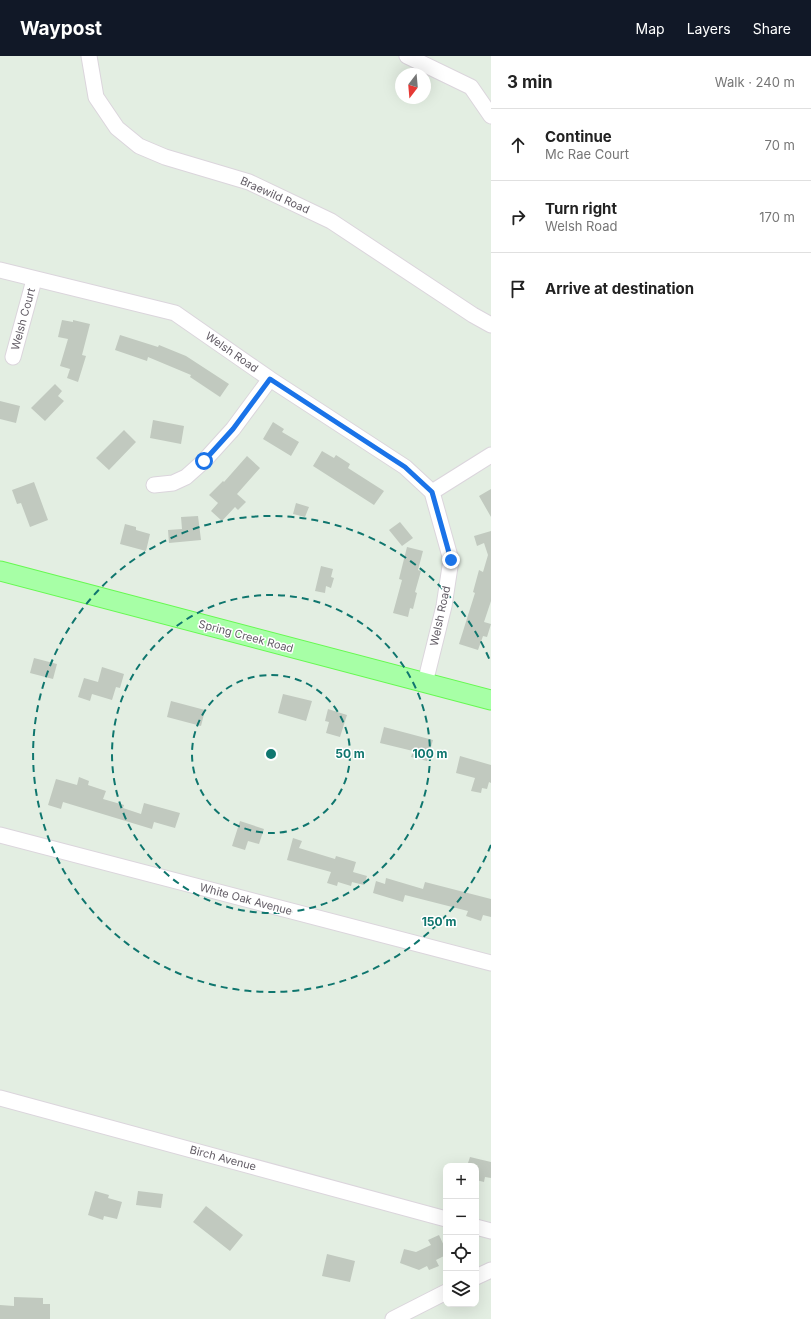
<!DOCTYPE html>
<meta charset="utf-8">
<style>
:root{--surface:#fff;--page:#f2f2f2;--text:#222;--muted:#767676;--line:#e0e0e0;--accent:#111827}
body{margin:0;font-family:Inter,sans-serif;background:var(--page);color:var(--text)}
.controls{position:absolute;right:12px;bottom:12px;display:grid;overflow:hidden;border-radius:8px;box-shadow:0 4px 16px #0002}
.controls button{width:36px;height:36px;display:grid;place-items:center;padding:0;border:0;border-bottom:1px solid var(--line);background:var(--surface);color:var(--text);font:20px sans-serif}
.compass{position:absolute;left:395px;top:12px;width:36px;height:36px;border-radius:50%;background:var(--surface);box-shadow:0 4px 16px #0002;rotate:196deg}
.stop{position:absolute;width:12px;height:12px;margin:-9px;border:3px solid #1a73e8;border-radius:50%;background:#fff}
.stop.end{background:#1a73e8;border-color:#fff;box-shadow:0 1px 4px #0008}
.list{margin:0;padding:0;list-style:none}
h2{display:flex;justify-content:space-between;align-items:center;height:52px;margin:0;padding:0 16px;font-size:17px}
h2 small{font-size:13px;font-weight:400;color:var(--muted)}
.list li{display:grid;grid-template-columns:26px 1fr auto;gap:12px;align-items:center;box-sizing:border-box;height:72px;padding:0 16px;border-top:1px solid var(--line)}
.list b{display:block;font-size:15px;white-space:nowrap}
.list p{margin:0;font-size:13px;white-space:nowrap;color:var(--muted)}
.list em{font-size:13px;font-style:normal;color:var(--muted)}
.icon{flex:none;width:22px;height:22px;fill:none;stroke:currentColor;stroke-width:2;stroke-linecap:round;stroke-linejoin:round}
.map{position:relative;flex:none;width:491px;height:1263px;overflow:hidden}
header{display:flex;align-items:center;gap:24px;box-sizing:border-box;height:56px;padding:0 20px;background:var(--accent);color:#fff}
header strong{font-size:19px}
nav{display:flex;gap:22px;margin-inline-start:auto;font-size:14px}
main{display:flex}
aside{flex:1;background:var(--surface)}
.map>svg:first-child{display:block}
</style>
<header>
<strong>Waypost</strong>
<nav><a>Map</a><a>Layers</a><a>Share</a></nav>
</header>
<main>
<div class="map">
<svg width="491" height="1263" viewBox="0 0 491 1263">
<rect width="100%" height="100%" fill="#e3eee2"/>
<!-- building -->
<path fill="#c1c9bf" d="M 62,264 L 73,266 L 73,264 L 90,268 L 82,299 L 86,300 L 78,326 L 67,322 L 70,313 L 60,310 L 68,283 L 58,281 Z
M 120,279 L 158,291 L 159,289 L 186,300 L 229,328 L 220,341 L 190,321 L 191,319 L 148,301 L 147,305 L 115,294 Z
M 55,328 L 62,335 L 58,340 L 64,345 L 45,365 L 31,352 Z
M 0,345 L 20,350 L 16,367 L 0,363 Z
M 153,364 L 184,370 L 181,388 L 150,382 Z
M 273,366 L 284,373 L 282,376 L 299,386 L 291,400 L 263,383 Z
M 124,374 L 136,386 L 109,414 L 96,402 Z
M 322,395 L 334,402 L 336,399 L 350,408 L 348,412 L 384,435 L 374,449 L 313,410 Z
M 247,400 L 260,412 L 237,438 L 246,446 L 238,454 L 235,451 L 222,465 L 211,455 L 218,447 L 209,439 L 223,425 L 224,426 Z
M 34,426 L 48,464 L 30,471 L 21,447 L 17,448 L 12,434 Z
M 491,433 L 491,461 L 479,440 Z
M 296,447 L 309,451 L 305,461 L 293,458 Z
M 198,460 L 201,484 L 169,487 L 168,474 L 182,473 L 181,461 Z
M 400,466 L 413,482 L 402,490 L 389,474 Z
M 125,468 L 136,471 L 136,474 L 150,478 L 146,495 L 120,488 Z
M 491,475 L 491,545 L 484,566 L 491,568 L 487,581 L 483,580 L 478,594 L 459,588 L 475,537 L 473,536 L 479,514 L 483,516 L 488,499 L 484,487 L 477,490 L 474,480 Z
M 407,491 L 423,495 L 418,514 L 421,515 L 415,536 L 417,537 L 413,553 L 410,552 L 408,561 L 393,557 L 402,524 L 399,523 Z
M 321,510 L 333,513 L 331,521 L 334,522 L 331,532 L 326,530 L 325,537 L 315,535 Z
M 34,602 L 57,608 L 53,623 L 30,617 Z
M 102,611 L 124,618 L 120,632 L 116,631 L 112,644 L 92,638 L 90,645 L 78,641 L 84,622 L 98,626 Z
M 283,638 L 312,645 L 306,665 L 278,657 Z
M 171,645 L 205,654 L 201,670 L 167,661 Z
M 328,653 L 347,659 L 340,681 L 326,677 L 329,666 L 325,665 Z
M 384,671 L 433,684 L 427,705 L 411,701 L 413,695 L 380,687 Z
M 460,700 L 491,709 L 491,727 L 489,726 L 487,733 L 482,732 L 481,737 L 471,735 L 475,722 L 456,717 Z
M 79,721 L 89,725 L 88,729 L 106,735 L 103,743 L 124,749 L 123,752 L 141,758 L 144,747 L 180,757 L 175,772 L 154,766 L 152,773 L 63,746 L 61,753 L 48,749 L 56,723 L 77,729 Z
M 240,765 L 264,773 L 259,788 L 248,785 L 245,794 L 232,790 Z
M 293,782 L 302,785 L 299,792 L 335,803 L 336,800 L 356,806 L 353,816 L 367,820 L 364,829 L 352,826 L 351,830 L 338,826 L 337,830 L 327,827 L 331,816 L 287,804 Z
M 386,822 L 423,833 L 425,826 L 491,843 L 491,861 L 483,859 L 481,865 L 466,860 L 468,855 L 405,839 L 403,846 L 373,837 L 376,825 L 385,828 Z
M 470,1101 L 491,1106 L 491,1122 L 485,1121 L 484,1126 L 476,1124 L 476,1110 L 467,1110 Z
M 95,1135 L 109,1139 L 108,1142 L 122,1146 L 117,1163 L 104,1160 L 103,1164 L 88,1159 Z
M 138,1135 L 163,1138 L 161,1152 L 136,1149 Z
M 206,1150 L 243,1179 L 230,1195 L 193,1166 Z
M 439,1179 L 446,1194 L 446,1199 L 436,1204 L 439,1210 L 429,1214 L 427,1210 L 419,1214 L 400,1207 L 404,1193 L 416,1196 L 431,1189 L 428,1184 Z
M 327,1198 L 355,1205 L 350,1226 L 322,1220 Z
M 14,1241 L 43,1242 L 43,1248 L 50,1248 L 50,1263 L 0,1263 L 0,1249 L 14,1250 Z"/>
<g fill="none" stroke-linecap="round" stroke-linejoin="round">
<!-- minor casing -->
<g stroke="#dbd5dc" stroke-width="17">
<path id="minor" d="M 89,0 L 96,41 L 117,72 L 139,90 L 165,101 L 249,126 L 331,165 L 473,259 L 491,269
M 407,0 L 471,31 L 491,60
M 0,214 L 175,257 L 270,323 L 405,411 L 432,436 L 451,504 L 444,550 L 425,627
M 13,301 L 34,224
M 154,429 L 173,427 L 186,421 L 204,405 L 233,373 L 270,323
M 432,436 L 491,399
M 0,779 L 491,907
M 0,1042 L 446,1163
M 476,1171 L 491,1175
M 476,1221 L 491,1214
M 393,1263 L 446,1236"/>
</g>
<!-- major casing -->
<g stroke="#66f951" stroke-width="21">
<path id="major" d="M 0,515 L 491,644"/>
</g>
<!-- minor -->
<use href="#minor" stroke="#fff" stroke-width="15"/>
<!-- major -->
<use href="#major" stroke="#a7ffa6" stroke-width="19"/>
</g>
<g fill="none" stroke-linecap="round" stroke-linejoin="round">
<!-- route -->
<path stroke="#1a73e8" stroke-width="5" d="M 204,405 L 233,373 L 270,323 L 405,411 L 432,436 L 451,504"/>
</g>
<!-- distance rings -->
<g fill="none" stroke="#0f766e" stroke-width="2" stroke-dasharray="7 5">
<circle cx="271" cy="698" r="79"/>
<circle cx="271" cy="698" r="159"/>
<path d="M491 789A238 238 0 1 1 491 607"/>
</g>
<g text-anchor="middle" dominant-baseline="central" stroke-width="3" stroke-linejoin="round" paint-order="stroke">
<!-- street labels -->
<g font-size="11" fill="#615b64" stroke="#fff">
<text transform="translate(275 139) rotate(24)">Braewild Road</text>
<text transform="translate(23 263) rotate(-75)">Welsh Court</text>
<text transform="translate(232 296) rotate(35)">Welsh Road</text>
<text transform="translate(440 560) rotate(-78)">Welsh Road</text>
<text transform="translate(246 580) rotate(15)">Spring Creek Road</text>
<text transform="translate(246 843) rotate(15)">White Oak Avenue</text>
<text transform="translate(223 1102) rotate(15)">Birch Avenue</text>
</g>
</g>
<circle cx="271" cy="698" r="6" fill="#0f766e" stroke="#fff" stroke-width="2"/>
<g font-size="12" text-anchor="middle" font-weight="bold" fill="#0f766e" stroke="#fff" stroke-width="3" stroke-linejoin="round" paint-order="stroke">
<text x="350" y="702">50 m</text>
<text x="430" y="702">100 m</text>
<text x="439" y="870">150 m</text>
</g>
</svg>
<div class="controls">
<button>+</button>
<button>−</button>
<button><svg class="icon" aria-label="locate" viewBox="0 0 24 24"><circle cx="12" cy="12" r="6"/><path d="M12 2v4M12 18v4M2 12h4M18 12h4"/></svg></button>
<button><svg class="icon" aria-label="layers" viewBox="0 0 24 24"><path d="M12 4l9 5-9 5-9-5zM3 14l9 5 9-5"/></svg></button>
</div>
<svg class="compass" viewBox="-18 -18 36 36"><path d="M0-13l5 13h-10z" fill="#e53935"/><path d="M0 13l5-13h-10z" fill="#767676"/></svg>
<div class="stop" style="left:204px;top:405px"></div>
<div class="stop end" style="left:451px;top:504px"></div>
</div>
<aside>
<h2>3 min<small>Walk · 240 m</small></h2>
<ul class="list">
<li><svg class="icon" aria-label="ahead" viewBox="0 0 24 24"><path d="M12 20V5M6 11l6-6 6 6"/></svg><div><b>Continue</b><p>Mc Rae Court</p></div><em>70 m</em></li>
<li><svg class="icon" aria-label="right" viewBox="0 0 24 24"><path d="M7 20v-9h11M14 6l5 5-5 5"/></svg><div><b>Turn right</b><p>Welsh Road</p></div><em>170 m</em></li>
<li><svg class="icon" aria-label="arrive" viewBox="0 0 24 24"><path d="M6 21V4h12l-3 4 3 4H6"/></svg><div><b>Arrive at destination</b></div></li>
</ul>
</aside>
</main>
